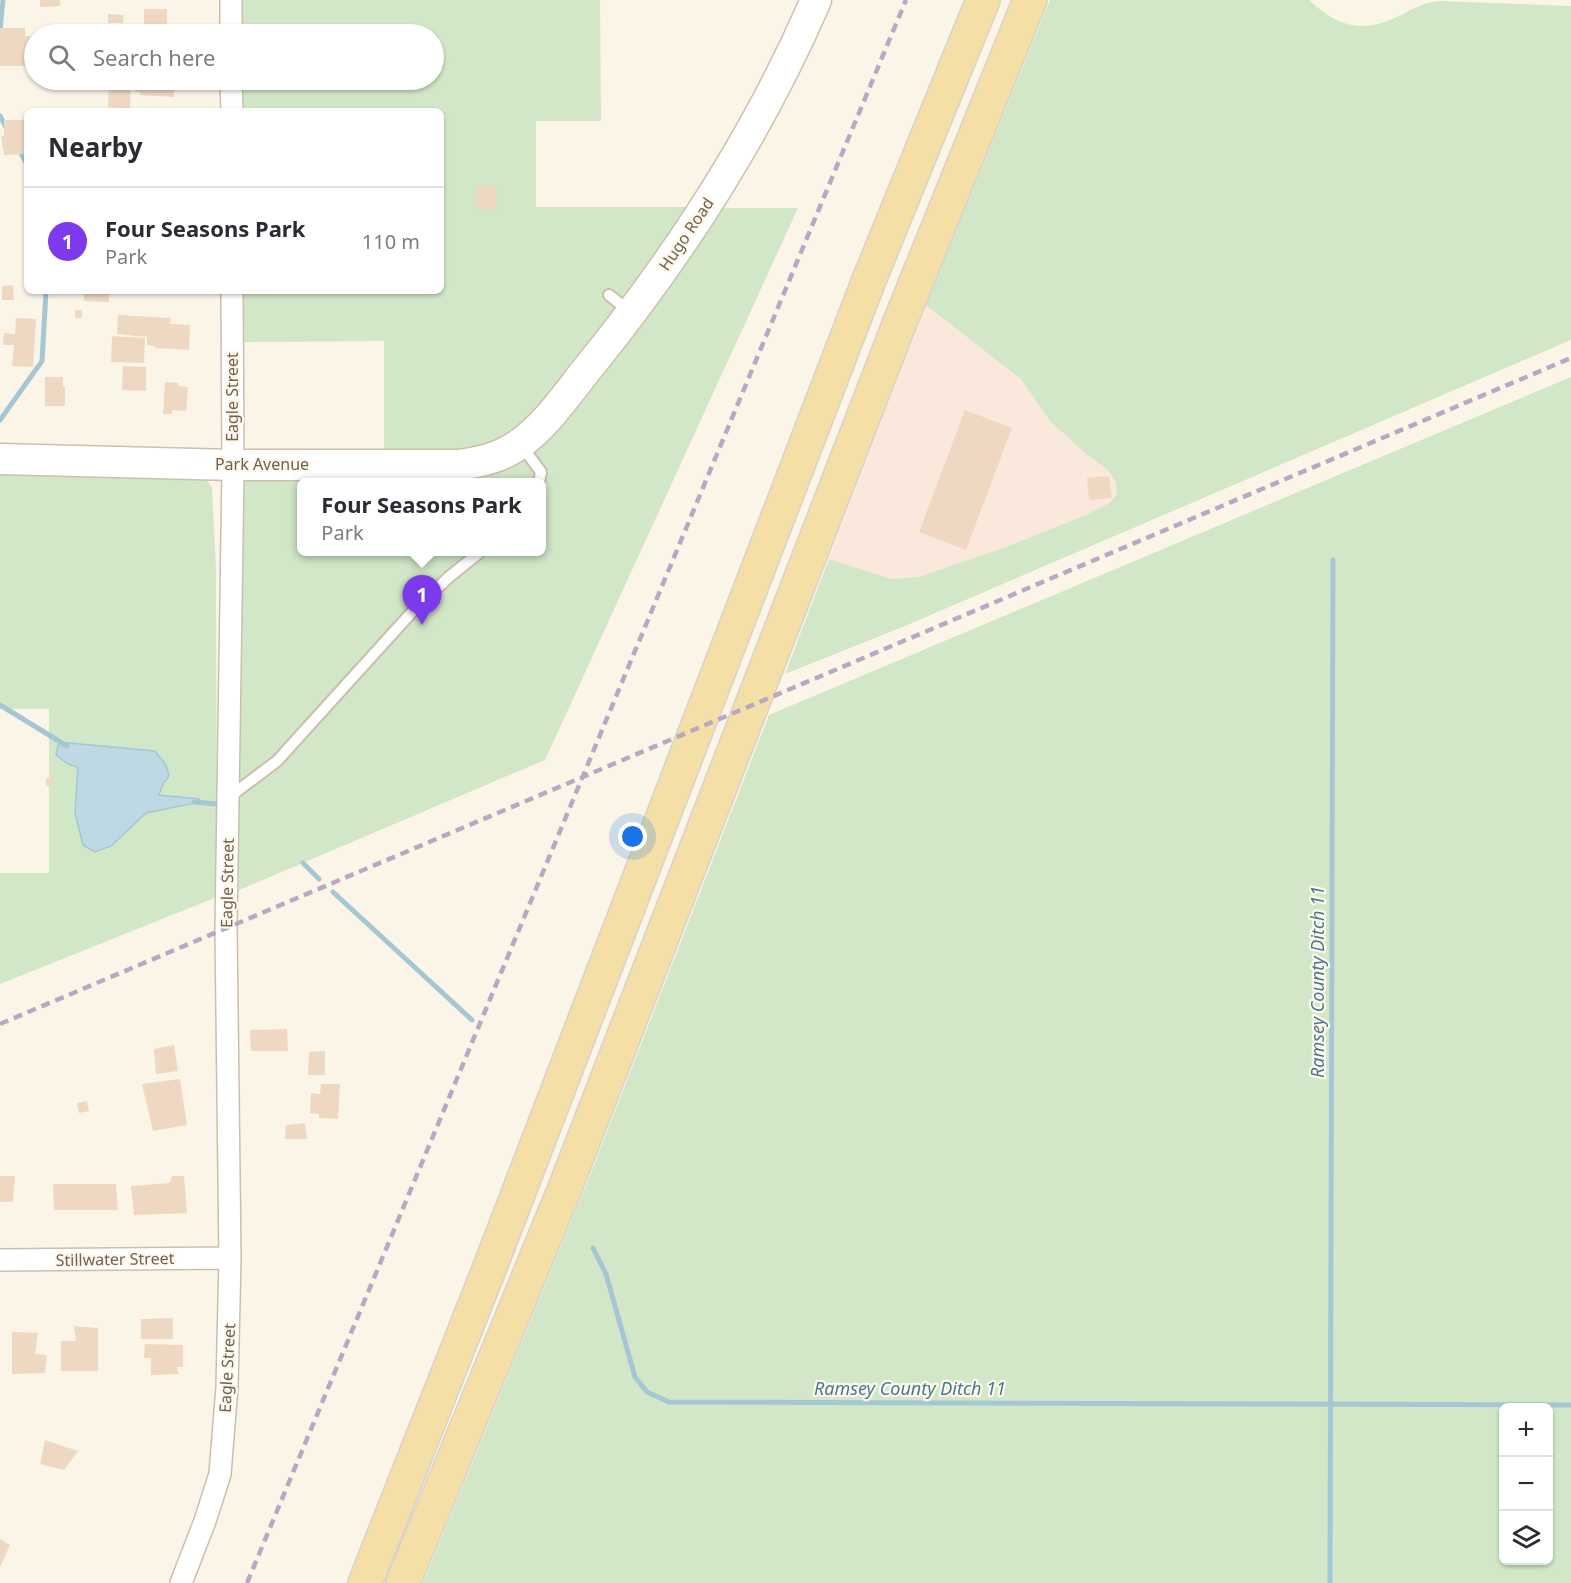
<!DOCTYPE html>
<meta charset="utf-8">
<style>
:root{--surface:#fff;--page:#f7f7f7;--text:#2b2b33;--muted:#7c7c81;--line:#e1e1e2;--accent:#7c3aed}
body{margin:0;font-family:"Noto Sans",sans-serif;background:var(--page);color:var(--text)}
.controls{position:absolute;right:18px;bottom:18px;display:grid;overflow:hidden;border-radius:9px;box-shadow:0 2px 4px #0004}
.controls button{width:54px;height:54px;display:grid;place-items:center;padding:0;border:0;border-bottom:2px solid var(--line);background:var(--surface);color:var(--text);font:30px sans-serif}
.you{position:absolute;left:633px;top:837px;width:21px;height:21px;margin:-15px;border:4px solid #fff;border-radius:50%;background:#1a73e8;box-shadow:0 0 0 9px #1a73e833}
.badge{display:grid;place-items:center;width:39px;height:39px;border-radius:50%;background:var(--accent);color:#fff;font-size:20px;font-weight:700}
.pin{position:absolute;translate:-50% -50px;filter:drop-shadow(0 2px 3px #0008)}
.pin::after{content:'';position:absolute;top:32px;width:21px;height:18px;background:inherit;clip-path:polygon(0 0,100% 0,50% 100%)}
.popup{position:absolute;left:297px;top:478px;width:249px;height:78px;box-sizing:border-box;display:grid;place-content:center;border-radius:9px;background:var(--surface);filter:drop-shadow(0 2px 4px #0005);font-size:20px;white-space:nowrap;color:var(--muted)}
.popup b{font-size:22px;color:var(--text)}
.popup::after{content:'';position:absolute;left:50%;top:100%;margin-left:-12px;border:12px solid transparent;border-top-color:var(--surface)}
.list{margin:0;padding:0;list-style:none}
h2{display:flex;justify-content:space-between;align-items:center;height:78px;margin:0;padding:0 24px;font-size:26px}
h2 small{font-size:20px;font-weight:400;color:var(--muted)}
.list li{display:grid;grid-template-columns:39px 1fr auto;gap:18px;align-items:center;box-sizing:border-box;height:108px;padding:0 24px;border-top:2px solid var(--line)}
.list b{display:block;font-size:22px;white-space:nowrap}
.list p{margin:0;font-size:20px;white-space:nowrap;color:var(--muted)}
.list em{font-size:20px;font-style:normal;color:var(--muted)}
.icon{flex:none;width:33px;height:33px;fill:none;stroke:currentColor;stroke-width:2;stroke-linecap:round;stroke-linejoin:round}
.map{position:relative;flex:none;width:1571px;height:1583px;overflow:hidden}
.search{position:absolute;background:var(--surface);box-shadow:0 2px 4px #0004;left:24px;top:24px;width:420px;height:66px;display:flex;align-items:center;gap:15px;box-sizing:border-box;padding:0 21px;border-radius:33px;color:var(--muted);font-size:22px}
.panel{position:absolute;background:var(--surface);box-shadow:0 2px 4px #0004;left:24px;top:108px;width:420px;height:186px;border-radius:9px}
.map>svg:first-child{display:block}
</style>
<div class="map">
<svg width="1571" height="1583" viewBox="0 0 1571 1583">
<rect width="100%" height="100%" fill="#fbf5e8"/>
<!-- commercial -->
<path fill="#fae8dd" d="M 939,272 L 1178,502 L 787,669 L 869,453 Z"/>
<!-- green -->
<path fill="#d1e7c7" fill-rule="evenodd" d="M 239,0 L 600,0 L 601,121 L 536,121 L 536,207 L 692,207 L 649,272 L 519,430 L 494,444 L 461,452 L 384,454 L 384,341 L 239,342 L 239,291 L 441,291 L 441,111 L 239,111 L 239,80 L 434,80 L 434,34 L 239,34 Z
M 1050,0 L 1309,0 C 1338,27 1362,34 1399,16 C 1412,9 1423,3 1438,1 L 1571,6 L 1571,340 L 905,626 L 785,674 L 829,559 L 891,579 L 919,577 L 1006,547 L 1086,515 L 1109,503 L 1117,495 L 1116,482 L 1108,470 L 1084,452 L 1050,421 L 1021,379 L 926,305 Z
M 717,208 L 798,208 L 545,760 L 239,890 L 237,491 L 241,481 L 250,475 L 491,470 ZM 302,482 L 542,482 L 542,552 L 302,552 Z
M 1571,377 L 1571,1583 L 423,1583 L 591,1173 L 769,715 ZM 1504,1408 L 1548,1408 L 1548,1560 L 1504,1560 Z
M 0,471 L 196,474 L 206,480 L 212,487 L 216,569 L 217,897 L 0,984 L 0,873 L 49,873 L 49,709 L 0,709 Z"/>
<!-- water -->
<path fill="#bed9e3" stroke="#a5c7d4" stroke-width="1.5" d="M 59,742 L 155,751 L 166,765 L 169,776 L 163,784 L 159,795 L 199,799 L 200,802 L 146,813 L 111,846 L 95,852 L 83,845 L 75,813 L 78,767 L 68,764 L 56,755 Z"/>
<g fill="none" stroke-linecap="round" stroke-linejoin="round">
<!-- stream -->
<path stroke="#a5c7d4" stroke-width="5" d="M 0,30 L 3,0
M 0,116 L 7,129
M 19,150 L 27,164
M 0,420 L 42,361 L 46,291
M 0,705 L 67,746
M 194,802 L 217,804
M 303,863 L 319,879
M 333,892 L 472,1020
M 593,1248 L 606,1274 L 635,1377 L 647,1392 L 669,1402 L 1571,1405
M 1330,1583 L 1333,560"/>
</g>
<!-- building -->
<path fill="#eed8c2" d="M 40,0 L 60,0 L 60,6 L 40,7 Z
M 144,9 L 167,9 L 167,32 L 144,32 Z
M 108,14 L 124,15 L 123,23 L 108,23 Z
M 93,24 L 125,26 L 125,34 L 93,34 Z
M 0,28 L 25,28 L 25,36 L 34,36 L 33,54 L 25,54 L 25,66 L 0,66 Z
M 125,80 L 174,80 L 174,97 L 140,95 L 140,92 L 135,92 L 135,83 L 125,83 Z
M 109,85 L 131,86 L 130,109 L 108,107 Z
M 4,120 L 27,120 L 27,154 L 4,155 L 1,136 L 4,136 Z
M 476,186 L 497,187 L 496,210 L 475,209 Z
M 13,285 L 14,300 L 2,300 L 2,286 Z
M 84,291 L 109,291 L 109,302 L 84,301 Z
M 75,310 L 82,310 L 82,318 L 75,318 Z
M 118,315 L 171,318 L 170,324 L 190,325 L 189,350 L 155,348 L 155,346 L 147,345 L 147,337 L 117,334 Z
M 16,318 L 36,319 L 33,367 L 12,366 L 14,345 L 3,345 L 4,333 L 15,334 Z
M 112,336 L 145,338 L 144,363 L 111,362 Z
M 123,366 L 146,367 L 146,391 L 122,390 Z
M 45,377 L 63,377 L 63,386 L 65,386 L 65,406 L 45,406 Z
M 165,382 L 178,383 L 178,386 L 188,387 L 186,411 L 172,410 L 172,414 L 163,414 Z
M 965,410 L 1012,428 L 966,550 L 919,532 Z
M 1109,476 L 1112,498 L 1089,500 L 1087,478 Z
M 46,778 L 53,778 L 53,786 L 46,786 Z
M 287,1029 L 288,1051 L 251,1051 L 250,1030 Z
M 174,1045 L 178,1071 L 156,1074 L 154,1049 Z
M 325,1051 L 325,1075 L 308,1075 L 309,1052 Z
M 180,1079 L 187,1125 L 153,1131 L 142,1084 Z
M 321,1084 L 340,1084 L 338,1119 L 319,1118 L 319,1114 L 310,1113 L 311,1093 L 320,1094 Z
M 87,1101 L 89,1111 L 79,1113 L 77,1103 Z
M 305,1123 L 307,1139 L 285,1139 L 286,1125 Z
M 0,1176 L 15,1176 L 13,1202 L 0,1202 Z
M 172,1176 L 184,1176 L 187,1213 L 134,1215 L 131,1186 L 170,1183 Z
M 53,1184 L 116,1184 L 118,1210 L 54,1210 Z
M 173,1318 L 173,1339 L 141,1339 L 141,1319 Z
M 74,1326 L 98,1328 L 98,1371 L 61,1371 L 61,1341 L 76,1341 Z
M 12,1332 L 38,1333 L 35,1354 L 47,1355 L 45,1373 L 12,1374 Z
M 145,1344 L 183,1345 L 183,1367 L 177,1367 L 179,1374 L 151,1375 L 151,1358 L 144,1358 Z
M 45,1440 L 78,1451 L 64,1470 L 40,1464 Z
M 0,1539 L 10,1545 L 0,1567 Z"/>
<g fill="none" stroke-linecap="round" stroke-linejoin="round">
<!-- lane casing -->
<g stroke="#ccbeaf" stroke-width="14">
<path id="lane" d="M 609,295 L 629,311
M 521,445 L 541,472 L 539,482
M 228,798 L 277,761 L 412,612 L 449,577 L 480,552"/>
</g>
<!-- street casing -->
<g stroke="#ccbeaf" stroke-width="24">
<path id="street" d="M 231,0 L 231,34
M 231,80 L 232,111
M 0,1260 L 230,1258
M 181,1583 L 205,1521 L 220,1474 L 227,1387 L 230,1258 L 226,929 L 233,470 L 232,291"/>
</g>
<!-- secondary casing -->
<g stroke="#cebfac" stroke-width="33">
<path id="secondary" d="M 0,459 L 233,465 L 458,465 C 480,462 500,458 518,445 C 546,426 567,394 588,368 C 679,256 759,132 816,0"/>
</g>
<!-- primary casing -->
<g stroke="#d8d2cd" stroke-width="36">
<path id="primary" d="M 365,1583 L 488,1272 L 869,280 L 983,0
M 403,1583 L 565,1188 L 900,322 L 1030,0"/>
</g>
<!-- lane -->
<use href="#lane" stroke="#fff" stroke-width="10"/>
<!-- street -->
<use href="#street" stroke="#fff" stroke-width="21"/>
<!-- secondary -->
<use href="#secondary" stroke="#fff" stroke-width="30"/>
<!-- primary -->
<use href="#primary" stroke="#f4dfa6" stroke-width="33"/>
<!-- rail -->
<path stroke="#baa7c4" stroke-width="4.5" stroke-dasharray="9 6" stroke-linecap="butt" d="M 0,1024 L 1571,358
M 247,1583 L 906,0"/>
</g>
<g text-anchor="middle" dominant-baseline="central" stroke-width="4.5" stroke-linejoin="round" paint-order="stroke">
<!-- street labels -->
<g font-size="16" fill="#735f4e" stroke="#fef9ee">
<text transform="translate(686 234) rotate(-56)">Hugo Road</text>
<text transform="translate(232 397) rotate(-90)">Eagle Street</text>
<text x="262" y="464">Park Avenue</text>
<text transform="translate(227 883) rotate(-89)">Eagle Street</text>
<text transform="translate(115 1259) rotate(-1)">Stillwater Street</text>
<text transform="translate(227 1368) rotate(-87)">Eagle Street</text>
</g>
<!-- water labels -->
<g font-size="18" font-style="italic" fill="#4c798a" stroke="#fef9ee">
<text transform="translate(1317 982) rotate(-90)">Ramsey County Ditch 11</text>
<text x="910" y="1388">Ramsey County Ditch 11</text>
</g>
</g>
</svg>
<div class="controls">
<button>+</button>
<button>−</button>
<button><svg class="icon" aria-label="layers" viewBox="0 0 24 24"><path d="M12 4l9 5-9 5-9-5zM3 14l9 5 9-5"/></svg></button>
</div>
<div class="you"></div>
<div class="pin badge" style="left:422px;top:625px">1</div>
<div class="popup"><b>Four Seasons Park</b>Park</div>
<div class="search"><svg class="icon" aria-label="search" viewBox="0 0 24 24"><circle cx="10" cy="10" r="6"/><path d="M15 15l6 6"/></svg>Search here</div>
<section class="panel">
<h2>Nearby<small></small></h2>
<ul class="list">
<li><span class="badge">1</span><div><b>Four Seasons Park</b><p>Park</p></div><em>110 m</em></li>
</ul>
</section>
</div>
